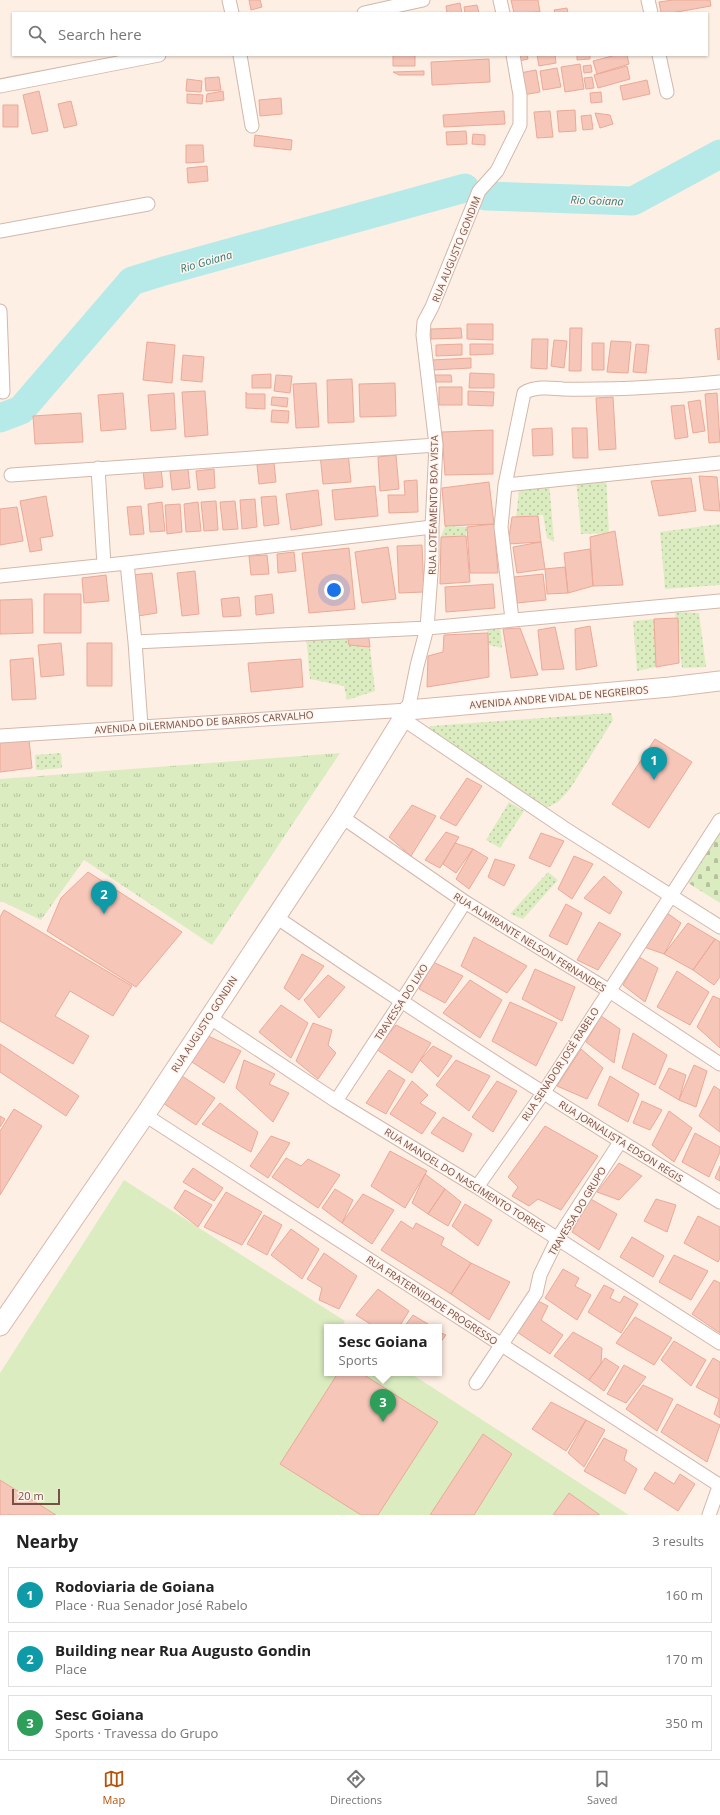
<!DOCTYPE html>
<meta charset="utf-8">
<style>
:root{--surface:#fff;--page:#f2f2f2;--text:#222;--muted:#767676;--line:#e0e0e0;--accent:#b45309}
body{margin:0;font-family:"Open Sans",sans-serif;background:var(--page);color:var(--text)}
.scale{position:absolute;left:12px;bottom:10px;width:48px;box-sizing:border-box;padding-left:4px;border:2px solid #795046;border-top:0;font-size:11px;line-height:14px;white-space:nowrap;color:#795046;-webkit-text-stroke:3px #fff4ec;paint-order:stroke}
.you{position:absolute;left:334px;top:590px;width:14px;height:14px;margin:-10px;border:3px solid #fff;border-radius:50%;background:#1a73e8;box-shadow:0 0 0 6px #1a73e833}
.badge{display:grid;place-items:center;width:26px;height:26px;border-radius:50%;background:var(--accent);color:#fff;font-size:13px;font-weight:700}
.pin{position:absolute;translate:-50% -33px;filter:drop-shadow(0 1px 2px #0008)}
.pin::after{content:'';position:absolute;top:21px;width:14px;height:12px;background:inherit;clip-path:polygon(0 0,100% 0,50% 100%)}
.popup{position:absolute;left:324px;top:1324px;width:118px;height:52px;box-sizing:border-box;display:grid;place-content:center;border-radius:0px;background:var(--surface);filter:drop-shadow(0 1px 3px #0005);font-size:13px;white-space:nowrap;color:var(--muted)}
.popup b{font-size:15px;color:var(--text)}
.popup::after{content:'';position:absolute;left:50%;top:100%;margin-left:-8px;border:8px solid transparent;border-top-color:var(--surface)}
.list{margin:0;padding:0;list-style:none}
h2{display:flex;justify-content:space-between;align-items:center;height:52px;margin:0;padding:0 16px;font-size:17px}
h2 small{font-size:13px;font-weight:400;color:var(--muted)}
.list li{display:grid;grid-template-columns:26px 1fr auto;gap:12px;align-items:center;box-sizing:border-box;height:56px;margin:0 8px 8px;padding:0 8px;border:1px solid var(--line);border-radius:0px}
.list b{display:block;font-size:15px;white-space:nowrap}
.list p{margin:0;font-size:13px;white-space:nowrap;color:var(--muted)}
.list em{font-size:13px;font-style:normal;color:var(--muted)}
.icon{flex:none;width:22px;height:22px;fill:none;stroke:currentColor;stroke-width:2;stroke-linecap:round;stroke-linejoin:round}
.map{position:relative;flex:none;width:720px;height:1515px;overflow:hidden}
.search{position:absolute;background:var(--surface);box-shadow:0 1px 3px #0004;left:12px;right:12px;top:12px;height:44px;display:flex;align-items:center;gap:10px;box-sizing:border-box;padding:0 14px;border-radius:0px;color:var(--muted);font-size:15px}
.sheet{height:244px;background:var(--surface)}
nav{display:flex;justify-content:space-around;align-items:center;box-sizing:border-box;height:56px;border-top:1px solid var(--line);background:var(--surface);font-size:11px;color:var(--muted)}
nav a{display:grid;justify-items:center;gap:2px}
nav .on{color:var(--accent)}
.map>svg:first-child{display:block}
</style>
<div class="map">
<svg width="720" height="1515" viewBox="0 0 720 1515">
<defs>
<pattern id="grass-dots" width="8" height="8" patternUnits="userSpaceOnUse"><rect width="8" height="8" fill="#dbedc0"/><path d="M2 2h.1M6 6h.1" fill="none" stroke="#b6c29e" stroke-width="1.8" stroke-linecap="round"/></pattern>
<pattern id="cemetery-stones" width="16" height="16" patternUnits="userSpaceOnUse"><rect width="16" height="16" fill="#dbedc0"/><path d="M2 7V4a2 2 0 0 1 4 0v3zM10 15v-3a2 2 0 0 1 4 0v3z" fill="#b6c29e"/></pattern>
<pattern id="park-tufts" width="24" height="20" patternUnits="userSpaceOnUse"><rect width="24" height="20" fill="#dbedc0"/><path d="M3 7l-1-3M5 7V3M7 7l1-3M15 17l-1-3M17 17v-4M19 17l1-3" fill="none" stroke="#b6c29e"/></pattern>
</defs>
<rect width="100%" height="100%" fill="#feefe4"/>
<!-- grass -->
<path fill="url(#grass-dots)" d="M 606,475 L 609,533 L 581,534 L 576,478 Z
M 549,480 L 554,542 L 547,538 L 543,515 L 516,517 L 520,483 Z
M 720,524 L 720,585 L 665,589 L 660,532 Z
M 445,526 L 467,527 L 466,536 L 441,537 Z
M 675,612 L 699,613 L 706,667 L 682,668 Z
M 654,619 L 656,667 L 637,671 L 633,621 Z
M 500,622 L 502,648 L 488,645 L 487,623 Z
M 347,633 L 349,645 L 370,647 L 375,691 L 347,700 L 344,686 L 310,679 L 306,635 Z
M 611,713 L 613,720 L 570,789 L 558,802 L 544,809 L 426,730 L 431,726 Z
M 61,753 L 62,768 L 36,770 L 35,755 Z
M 509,802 L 524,811 L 500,848 L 486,840 Z
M 548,872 L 558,880 L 523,919 L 510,914 Z"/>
<!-- cemetery -->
<path fill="url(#cemetery-stones)" d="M 720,833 L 720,903 L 685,881 Z"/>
<!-- park -->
<path fill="url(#park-tufts)" d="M 340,753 L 212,945 L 84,860 L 41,920 L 3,902 L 0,902 L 0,779 Z"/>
<!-- pitch -->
<path fill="#dbedc0" d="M 124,1180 L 345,1321 L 341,1327 L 327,1327 L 327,1373 L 410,1373 L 629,1515 L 56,1515 L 0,1480 L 0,1373 Z"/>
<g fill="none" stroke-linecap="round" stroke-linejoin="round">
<!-- river -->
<path stroke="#b6eae8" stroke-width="29" d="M 486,196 L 633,201 L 720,154
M 0,418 L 21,410 L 132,281 L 164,271 L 465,188"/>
</g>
<!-- building -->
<path fill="#f6c6b9" stroke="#eba997" d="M 249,0 L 260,0 L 262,7 L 251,10 Z
M 511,0 L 538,0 L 540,12 L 514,13 Z
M 673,0 L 710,0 L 711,6 L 671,13 L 661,13 L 659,2 Z
M 460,3 L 462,13 L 447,13 L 446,6 Z
M 477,5 L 479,13 L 465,13 L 464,7 Z
M 567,8 L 568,13 L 555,13 L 554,10 Z
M 393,55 L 415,55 L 415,66 L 393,66 Z
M 518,55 L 527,55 L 528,59 L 519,61 Z
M 537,55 L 555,55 L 556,63 L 539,66 Z
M 577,55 L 590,55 L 590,59 L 577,60 Z
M 616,55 L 627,55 L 629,64 L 597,74 L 593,61 Z
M 489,59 L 490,82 L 432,85 L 431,62 Z
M 580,64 L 584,89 L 565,92 L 561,67 Z
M 591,65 L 592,72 L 584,73 L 583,66 Z
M 627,66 L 630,79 L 598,88 L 594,75 Z
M 557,68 L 561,87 L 543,90 L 540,71 Z
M 536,70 L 540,92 L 523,95 L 520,73 Z
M 424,71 L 424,75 L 399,75 L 393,72 Z
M 219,77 L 221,90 L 206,91 L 205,78 Z
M 592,77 L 594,88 L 586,89 L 584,78 Z
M 187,79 L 202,81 L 201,92 L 186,91 Z
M 647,80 L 650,94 L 623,100 L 620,86 Z
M 39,91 L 48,131 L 32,134 L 23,95 Z
M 223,91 L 224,100 L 206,102 L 207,94 Z
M 601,92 L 602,102 L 591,103 L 590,93 Z
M 187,94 L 203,95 L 202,104 L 187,103 Z
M 281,98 L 282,114 L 260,116 L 259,100 Z
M 71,101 L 77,125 L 64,128 L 58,104 Z
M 3,105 L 18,105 L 18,127 L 3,127 Z
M 575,110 L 576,131 L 559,132 L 557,111 Z
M 504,111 L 505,124 L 444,127 L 443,115 Z
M 550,111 L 553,137 L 537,138 L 534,112 Z
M 595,113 L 610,115 L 613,124 L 600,128 Z
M 591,115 L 593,129 L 583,130 L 581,116 Z
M 466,131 L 467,144 L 447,145 L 446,132 Z
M 473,134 L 485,135 L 485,145 L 472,144 Z
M 255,135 L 292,140 L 291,150 L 254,146 Z
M 186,145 L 203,145 L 204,162 L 186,163 Z
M 207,166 L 208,181 L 188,183 L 187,168 Z
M 467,324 L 493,324 L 493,340 L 467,339 Z
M 461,328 L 462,338 L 431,339 L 431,329 Z
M 570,328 L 582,328 L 581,371 L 569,371 Z
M 720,328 L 720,359 L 718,360 L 715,329 Z
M 532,339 L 548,339 L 547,369 L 531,368 Z
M 554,340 L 567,341 L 564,368 L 551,366 Z
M 611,341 L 631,342 L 628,373 L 607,372 Z
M 147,342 L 175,345 L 172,383 L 143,380 Z
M 592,343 L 604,343 L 604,370 L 592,370 Z
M 462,344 L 462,355 L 436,356 L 436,345 Z
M 470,344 L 493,344 L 493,354 L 470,355 Z
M 636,344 L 649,345 L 646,373 L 633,372 Z
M 183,355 L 204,357 L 202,382 L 181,380 Z
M 471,358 L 471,368 L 433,370 L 432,360 Z
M 470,373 L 494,374 L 494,388 L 469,388 Z
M 271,374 L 271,388 L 252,388 L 252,375 Z
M 276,375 L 292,376 L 290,393 L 274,391 Z
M 435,375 L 451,375 L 452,382 L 436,382 Z
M 352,379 L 354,422 L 328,423 L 327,380 Z
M 316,383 L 319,427 L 296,428 L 293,384 Z
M 395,383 L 396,416 L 360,417 L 359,384 Z
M 439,387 L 462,387 L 462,405 L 439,405 Z
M 205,391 L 208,435 L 185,437 L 182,392 Z
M 468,391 L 494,392 L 493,406 L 468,405 Z
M 246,392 L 247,394 L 265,394 L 265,409 L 246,408 Z
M 123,393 L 126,429 L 101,431 L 98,395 Z
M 174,393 L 176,429 L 151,431 L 148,395 Z
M 717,393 L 720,442 L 709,443 L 705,394 Z
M 272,397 L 288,398 L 287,407 L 271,405 Z
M 613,397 L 616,449 L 599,450 L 596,398 Z
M 700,400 L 705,431 L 693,433 L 688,402 Z
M 684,405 L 688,437 L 675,439 L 671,406 Z
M 272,410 L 289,411 L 288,423 L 271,422 Z
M 81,413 L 83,442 L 35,444 L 33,416 Z
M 552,428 L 553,455 L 533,456 L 532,429 Z
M 572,428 L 587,428 L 588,458 L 573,458 Z
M 493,430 L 493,474 L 445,475 L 442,432 Z
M 348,452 L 351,482 L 323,484 L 320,454 Z
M 396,455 L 399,489 L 380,491 L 378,457 Z
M 274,463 L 276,482 L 259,484 L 257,465 Z
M 161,468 L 163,487 L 145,489 L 143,470 Z
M 188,469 L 190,488 L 172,490 L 170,471 Z
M 214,469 L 215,488 L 198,490 L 196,471 Z
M 699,476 L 717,477 L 720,511 L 704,510 Z
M 691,478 L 696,511 L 659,516 L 651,481 Z
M 417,480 L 418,512 L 389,513 L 388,495 L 405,495 L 404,481 Z
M 489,482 L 494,524 L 445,526 L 442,488 Z
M 375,486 L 378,516 L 335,520 L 332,490 Z
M 318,490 L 322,525 L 291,530 L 286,494 Z
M 46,496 L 53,536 L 40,538 L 42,550 L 30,552 L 20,501 Z
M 276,496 L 279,524 L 264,526 L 261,497 Z
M 255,499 L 257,527 L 242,529 L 240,500 Z
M 216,501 L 218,530 L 204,531 L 201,502 Z
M 235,501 L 238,529 L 223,530 L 220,502 Z
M 162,502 L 165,531 L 150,532 L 148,504 Z
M 198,502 L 201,531 L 186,532 L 184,504 Z
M 180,504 L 182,532 L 167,534 L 165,505 Z
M 141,506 L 144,534 L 130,535 L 127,507 Z
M 17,507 L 23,541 L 0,545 L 0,509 Z
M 538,516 L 541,542 L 508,544 L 512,517 Z
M 494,524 L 498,573 L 470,573 L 467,527 Z
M 615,531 L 623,585 L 593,586 L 590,537 Z
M 466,536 L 470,582 L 440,584 L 441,537 Z
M 541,542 L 545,569 L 517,573 L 513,547 Z
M 422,545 L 424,592 L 399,593 L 397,546 Z
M 388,547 L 396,599 L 362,603 L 355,552 Z
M 349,548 L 355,609 L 309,613 L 302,553 Z
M 590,549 L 593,586 L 568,593 L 564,553 Z
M 294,552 L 296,571 L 278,573 L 277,554 Z
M 267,555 L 269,574 L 251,575 L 249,556 Z
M 565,567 L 568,593 L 547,594 L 545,569 Z
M 195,571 L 199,614 L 182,616 L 177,573 Z
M 152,573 L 157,613 L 138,616 L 132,575 Z
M 543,574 L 546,600 L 517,603 L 514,577 Z
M 106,575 L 109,601 L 84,603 L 82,578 Z
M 493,584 L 495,608 L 446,612 L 445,587 Z
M 44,594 L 81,594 L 81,633 L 44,633 Z
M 272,594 L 274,613 L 256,615 L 255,596 Z
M 239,597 L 241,616 L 223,617 L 221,599 Z
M 32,599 L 33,633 L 0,634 L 0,600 Z
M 678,618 L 679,663 L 656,667 L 654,619 Z
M 590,626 L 597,666 L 576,670 L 575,629 Z
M 555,627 L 564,669 L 542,670 L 538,630 Z
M 520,628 L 538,675 L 511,678 L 503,629 Z
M 368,631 L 370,647 L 349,645 L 347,633 Z
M 488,633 L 489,677 L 427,687 L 428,656 L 443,652 L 444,635 Z
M 61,643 L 64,675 L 41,677 L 38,645 Z
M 87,643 L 112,643 L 112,686 L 87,686 Z
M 33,658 L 36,699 L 12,700 L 10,660 Z
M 301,659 L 303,687 L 251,692 L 248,663 Z
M 655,739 L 692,762 L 649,828 L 612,804 Z
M 29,740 L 32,768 L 0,772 L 0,742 Z
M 467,778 L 482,786 L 456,826 L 440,818 Z
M 412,805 L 436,816 L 411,856 L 389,837 Z
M 446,832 L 459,837 L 440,868 L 425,860 Z
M 541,833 L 564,841 L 550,867 L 529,858 Z
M 455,843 L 473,849 L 456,873 L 443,864 Z
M 473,849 L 488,858 L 469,889 L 456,879 Z
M 574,856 L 593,864 L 572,899 L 558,889 Z
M 495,859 L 515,865 L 504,886 L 488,877 Z
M 88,872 L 182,932 L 136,987 L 47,931 L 61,898 Z
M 604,876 L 622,892 L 610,914 L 584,898 Z
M 566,904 L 582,913 L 567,945 L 549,936 Z
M 4,910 L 132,986 L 113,1016 L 70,991 L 55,1016 L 89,1036 L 73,1064 L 0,1021 L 0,917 Z
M 667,913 L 681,923 L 664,954 L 644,947 Z
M 599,922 L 621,934 L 598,970 L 577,960 Z
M 688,923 L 715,939 L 693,970 L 664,954 Z
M 474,937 L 527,966 L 507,993 L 461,966 Z
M 715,939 L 720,942 L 720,977 L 714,985 L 693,970 Z
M 302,954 L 324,966 L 299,1000 L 284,988 Z
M 639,957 L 658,968 L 645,1002 L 623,985 Z
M 433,962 L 463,976 L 445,1003 L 419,989 Z
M 535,969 L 575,987 L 562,1021 L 522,999 Z
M 677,971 L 709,992 L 690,1025 L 657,1007 Z
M 328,975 L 345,987 L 319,1018 L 304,1000 Z
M 470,980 L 502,1000 L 480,1038 L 443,1013 Z
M 713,996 L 720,999 L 720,1048 L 697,1027 Z
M 510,1002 L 557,1023 L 536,1066 L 492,1041 Z
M 281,1005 L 308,1023 L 291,1058 L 259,1032 Z
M 601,1016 L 620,1029 L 614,1063 L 586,1042 Z
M 313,1023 L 332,1030 L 328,1045 L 336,1053 L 318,1079 L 296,1061 Z
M 396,1025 L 431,1043 L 412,1073 L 376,1049 Z
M 633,1033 L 667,1055 L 655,1085 L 622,1068 Z
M 208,1036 L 241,1051 L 224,1083 L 189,1060 Z
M 0,1044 L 79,1096 L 66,1116 L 0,1072 Z
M 433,1046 L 452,1056 L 438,1077 L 420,1060 Z
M 581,1049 L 603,1068 L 587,1099 L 557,1086 Z
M 244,1060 L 275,1074 L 269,1084 L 289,1093 L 273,1122 L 236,1088 Z
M 456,1060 L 490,1076 L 469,1111 L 436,1085 Z
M 694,1065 L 707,1071 L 696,1107 L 679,1100 Z
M 669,1068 L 686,1075 L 679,1100 L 659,1088 Z
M 389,1070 L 405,1080 L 386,1114 L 366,1103 Z
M 179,1074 L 215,1098 L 196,1125 L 160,1101 Z
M 610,1076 L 639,1094 L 628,1122 L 598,1105 Z
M 412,1081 L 428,1095 L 420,1103 L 436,1113 L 422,1134 L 390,1114 Z
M 497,1081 L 517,1091 L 493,1132 L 472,1117 Z
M 714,1086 L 720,1090 L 720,1132 L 699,1116 Z
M 642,1101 L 662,1110 L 650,1130 L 633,1123 Z
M 220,1103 L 258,1132 L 251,1152 L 202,1124 Z
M 14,1109 L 42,1126 L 0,1195 L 0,1131 Z
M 669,1111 L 692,1128 L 674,1162 L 652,1145 Z
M 0,1116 L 5,1119 L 0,1127 Z
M 443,1117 L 472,1134 L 463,1152 L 431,1133 Z
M 545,1126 L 598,1156 L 561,1210 L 538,1199 L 529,1206 L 512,1196 L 518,1187 L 508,1177 Z
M 695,1133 L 720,1147 L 720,1152 L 709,1177 L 682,1162 Z
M 271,1136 L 290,1143 L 268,1178 L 250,1166 Z
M 390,1151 L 427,1171 L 405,1208 L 371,1186 Z
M 286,1158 L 301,1166 L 308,1159 L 340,1175 L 318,1208 L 272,1177 Z
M 619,1163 L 642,1176 L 619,1200 L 597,1192 Z
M 720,1166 L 720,1181 L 715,1178 Z
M 193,1168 L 223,1188 L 214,1201 L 183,1182 Z
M 425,1174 L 445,1189 L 428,1214 L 412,1203 Z
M 335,1189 L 353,1200 L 342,1223 L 322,1208 Z
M 445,1189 L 461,1202 L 448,1226 L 428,1214 Z
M 185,1190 L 212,1205 L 198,1227 L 174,1208 Z
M 226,1192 L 262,1212 L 242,1245 L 204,1227 Z
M 363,1194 L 394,1210 L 372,1244 L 342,1223 Z
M 589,1198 L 617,1214 L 599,1250 L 572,1232 Z
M 656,1199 L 676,1205 L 667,1232 L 644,1221 Z
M 465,1204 L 492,1220 L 478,1246 L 452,1226 Z
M 264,1215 L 282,1225 L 267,1255 L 247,1244 Z
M 698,1216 L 720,1227 L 720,1258 L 718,1262 L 684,1243 Z
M 401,1221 L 413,1229 L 416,1223 L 444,1238 L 441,1245 L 471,1263 L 451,1294 L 381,1250 Z
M 291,1229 L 319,1249 L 302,1279 L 271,1255 Z
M 632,1237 L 664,1256 L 653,1277 L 620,1257 Z
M 324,1253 L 357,1276 L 339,1309 L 319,1300 L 322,1288 L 307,1279 Z
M 674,1255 L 708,1271 L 691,1300 L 659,1282 Z
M 471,1263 L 510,1282 L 489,1320 L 451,1294 Z
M 563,1269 L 579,1278 L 575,1286 L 591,1295 L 577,1320 L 545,1298 Z
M 714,1280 L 720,1283 L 720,1333 L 692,1314 Z
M 604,1285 L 614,1290 L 610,1298 L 620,1303 L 624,1296 L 638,1304 L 621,1333 L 588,1312 Z
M 378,1289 L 409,1311 L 399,1327 L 375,1327 L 356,1315 Z
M 536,1300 L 548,1306 L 541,1320 L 563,1335 L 550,1354 L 514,1330 Z
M 413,1315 L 428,1324 L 426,1327 L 404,1327 Z
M 635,1317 L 672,1338 L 654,1365 L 616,1343 Z
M 439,1332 L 446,1335 L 439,1344 Z
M 573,1332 L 602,1348 L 601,1364 L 589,1380 L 554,1356 Z
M 674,1341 L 706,1360 L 691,1386 L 661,1360 Z
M 605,1358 L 619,1367 L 604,1391 L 589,1380 Z
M 713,1358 L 720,1362 L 720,1418 L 714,1414 L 719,1399 L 696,1387 Z
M 624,1365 L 646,1377 L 626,1403 L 607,1394 Z
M 338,1373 L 361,1373 L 438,1422 L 378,1515 L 361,1515 L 280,1464 Z
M 643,1385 L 673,1399 L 657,1431 L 626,1409 Z
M 551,1402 L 586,1420 L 566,1451 L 532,1429 Z
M 677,1404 L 720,1425 L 707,1462 L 661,1432 Z
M 586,1420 L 605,1430 L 584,1467 L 568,1453 Z
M 483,1434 L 512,1454 L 474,1515 L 430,1515 Z
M 604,1438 L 627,1450 L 624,1460 L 637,1469 L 625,1494 L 584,1471 Z
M 655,1472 L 674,1484 L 680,1474 L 695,1484 L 678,1511 L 644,1489 Z
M 0,1480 L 56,1515 L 12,1515 L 10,1514 L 9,1515 L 0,1515 Z
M 569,1493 L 600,1515 L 553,1515 Z"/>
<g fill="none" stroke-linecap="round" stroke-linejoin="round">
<!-- street casing -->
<g stroke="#d3b7ab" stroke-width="15">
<path id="street" d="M 229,0 L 232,13
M 500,0 L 503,13
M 648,0 L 651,13
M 364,13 L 423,0
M 240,55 L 252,126
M 659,55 L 667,92
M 0,86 L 159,55
M 0,231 L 148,204
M 0,311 L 3,392
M 98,468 L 104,565
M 11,475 L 436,445
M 505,485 L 720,463
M 127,563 L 135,642 L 141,726
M 0,576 L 127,563 L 432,527
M 512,619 L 501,527 L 505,485 L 524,393 C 534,386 551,388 563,389 C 616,390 667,387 720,382
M 135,642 L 427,628 L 720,601
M 403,719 L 564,828 L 720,927
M 0,736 L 408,710 L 417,666 L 427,628 L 432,560 L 432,527 L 436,445 L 423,335 L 424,322 L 432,307 L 479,191 L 497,171 L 520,125 L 520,95 L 513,55
M 342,817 L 465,902 L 608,990 L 720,1064
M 276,917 C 421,1016 569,1111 720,1202
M 209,1017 L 336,1101 L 477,1187 L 720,1343
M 336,1101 L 401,1002 L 465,902
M 145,1115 L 719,1485
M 477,1187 L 544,1092 L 720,820
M 476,1383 L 536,1293 L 540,1275 L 558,1238 L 620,1142
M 709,1515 L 720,1484"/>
</g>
<!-- secondary casing -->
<g stroke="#dab7aa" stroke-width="21">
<path id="secondary" d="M 0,1326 L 145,1115 L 342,817 L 408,710 L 670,687 L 720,681"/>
</g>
<!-- street -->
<use href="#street" stroke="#fff" stroke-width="13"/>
<!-- secondary -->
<use href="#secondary" stroke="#fff" stroke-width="19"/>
</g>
<g text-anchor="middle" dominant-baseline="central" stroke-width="3" stroke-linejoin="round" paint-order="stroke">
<!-- street labels -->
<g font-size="10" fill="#795046" stroke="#fff4ec">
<text transform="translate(456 249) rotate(-68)">RUA AUGUSTO GONDIM</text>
<text transform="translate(433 505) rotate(-89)">RUA LOTEAMENTO BOA VISTA</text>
<text transform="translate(559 697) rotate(-5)">AVENIDA ANDRE VIDAL DE NEGREIROS</text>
<text transform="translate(204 722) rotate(-4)">AVENIDA DILERMANDO DE BARROS CARVALHO</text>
<text transform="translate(530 942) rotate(32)">RUA ALMIRANTE NELSON FERNANDES</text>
<text transform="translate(401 1002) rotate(-57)">TRAVESSA DO LIXO</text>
<text transform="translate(204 1024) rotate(-57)">RUA AUGUSTO GONDIN</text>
<text transform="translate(560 1064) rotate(-57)">RUA SENADOR JOSÉ RABELO</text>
<text transform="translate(621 1141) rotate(32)">RUA JORNALISTA EDSON REGIS</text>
<text transform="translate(465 1180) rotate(32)">RUA MANOEL DO NASCIMENTO TORRES</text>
<text transform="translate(577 1211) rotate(-59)">TRAVESSA DO GRUPO</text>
<text transform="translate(432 1300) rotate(33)">RUA FRATERNIDADE PROGRESSO</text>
</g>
<!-- water labels -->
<g font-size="11" font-style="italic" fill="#367979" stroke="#fff4ec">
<text transform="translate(597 200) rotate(2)">Rio Goiana</text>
<text transform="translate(206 261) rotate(-16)">Rio Goiana</text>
</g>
</g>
</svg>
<div class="scale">20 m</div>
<div class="you"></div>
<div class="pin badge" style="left:654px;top:780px;background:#0f9aa8">1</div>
<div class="pin badge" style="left:104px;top:914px;background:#0f9aa8">2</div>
<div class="pin badge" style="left:383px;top:1422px;background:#2e9e5b">3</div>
<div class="popup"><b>Sesc Goiana</b>Sports</div>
<div class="search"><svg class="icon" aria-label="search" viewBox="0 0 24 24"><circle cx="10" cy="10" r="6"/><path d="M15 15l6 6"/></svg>Search here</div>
</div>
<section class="sheet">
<h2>Nearby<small>3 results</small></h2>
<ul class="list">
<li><span class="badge" style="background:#0f9aa8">1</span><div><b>Rodoviaria de Goiana</b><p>Place · Rua Senador José Rabelo</p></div><em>160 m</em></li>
<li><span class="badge" style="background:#0f9aa8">2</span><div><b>Building near Rua Augusto Gondin</b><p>Place</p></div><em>170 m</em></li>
<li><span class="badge" style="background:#2e9e5b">3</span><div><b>Sesc Goiana</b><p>Sports · Travessa do Grupo</p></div><em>350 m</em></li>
</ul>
</section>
<nav>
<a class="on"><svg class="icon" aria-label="map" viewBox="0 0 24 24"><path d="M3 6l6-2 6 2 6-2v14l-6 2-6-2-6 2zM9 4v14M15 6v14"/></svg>Map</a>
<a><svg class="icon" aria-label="directions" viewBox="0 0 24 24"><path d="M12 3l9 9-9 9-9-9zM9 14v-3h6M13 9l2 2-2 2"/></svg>Directions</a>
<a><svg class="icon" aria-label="saved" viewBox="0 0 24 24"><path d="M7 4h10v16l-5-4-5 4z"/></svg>Saved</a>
</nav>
